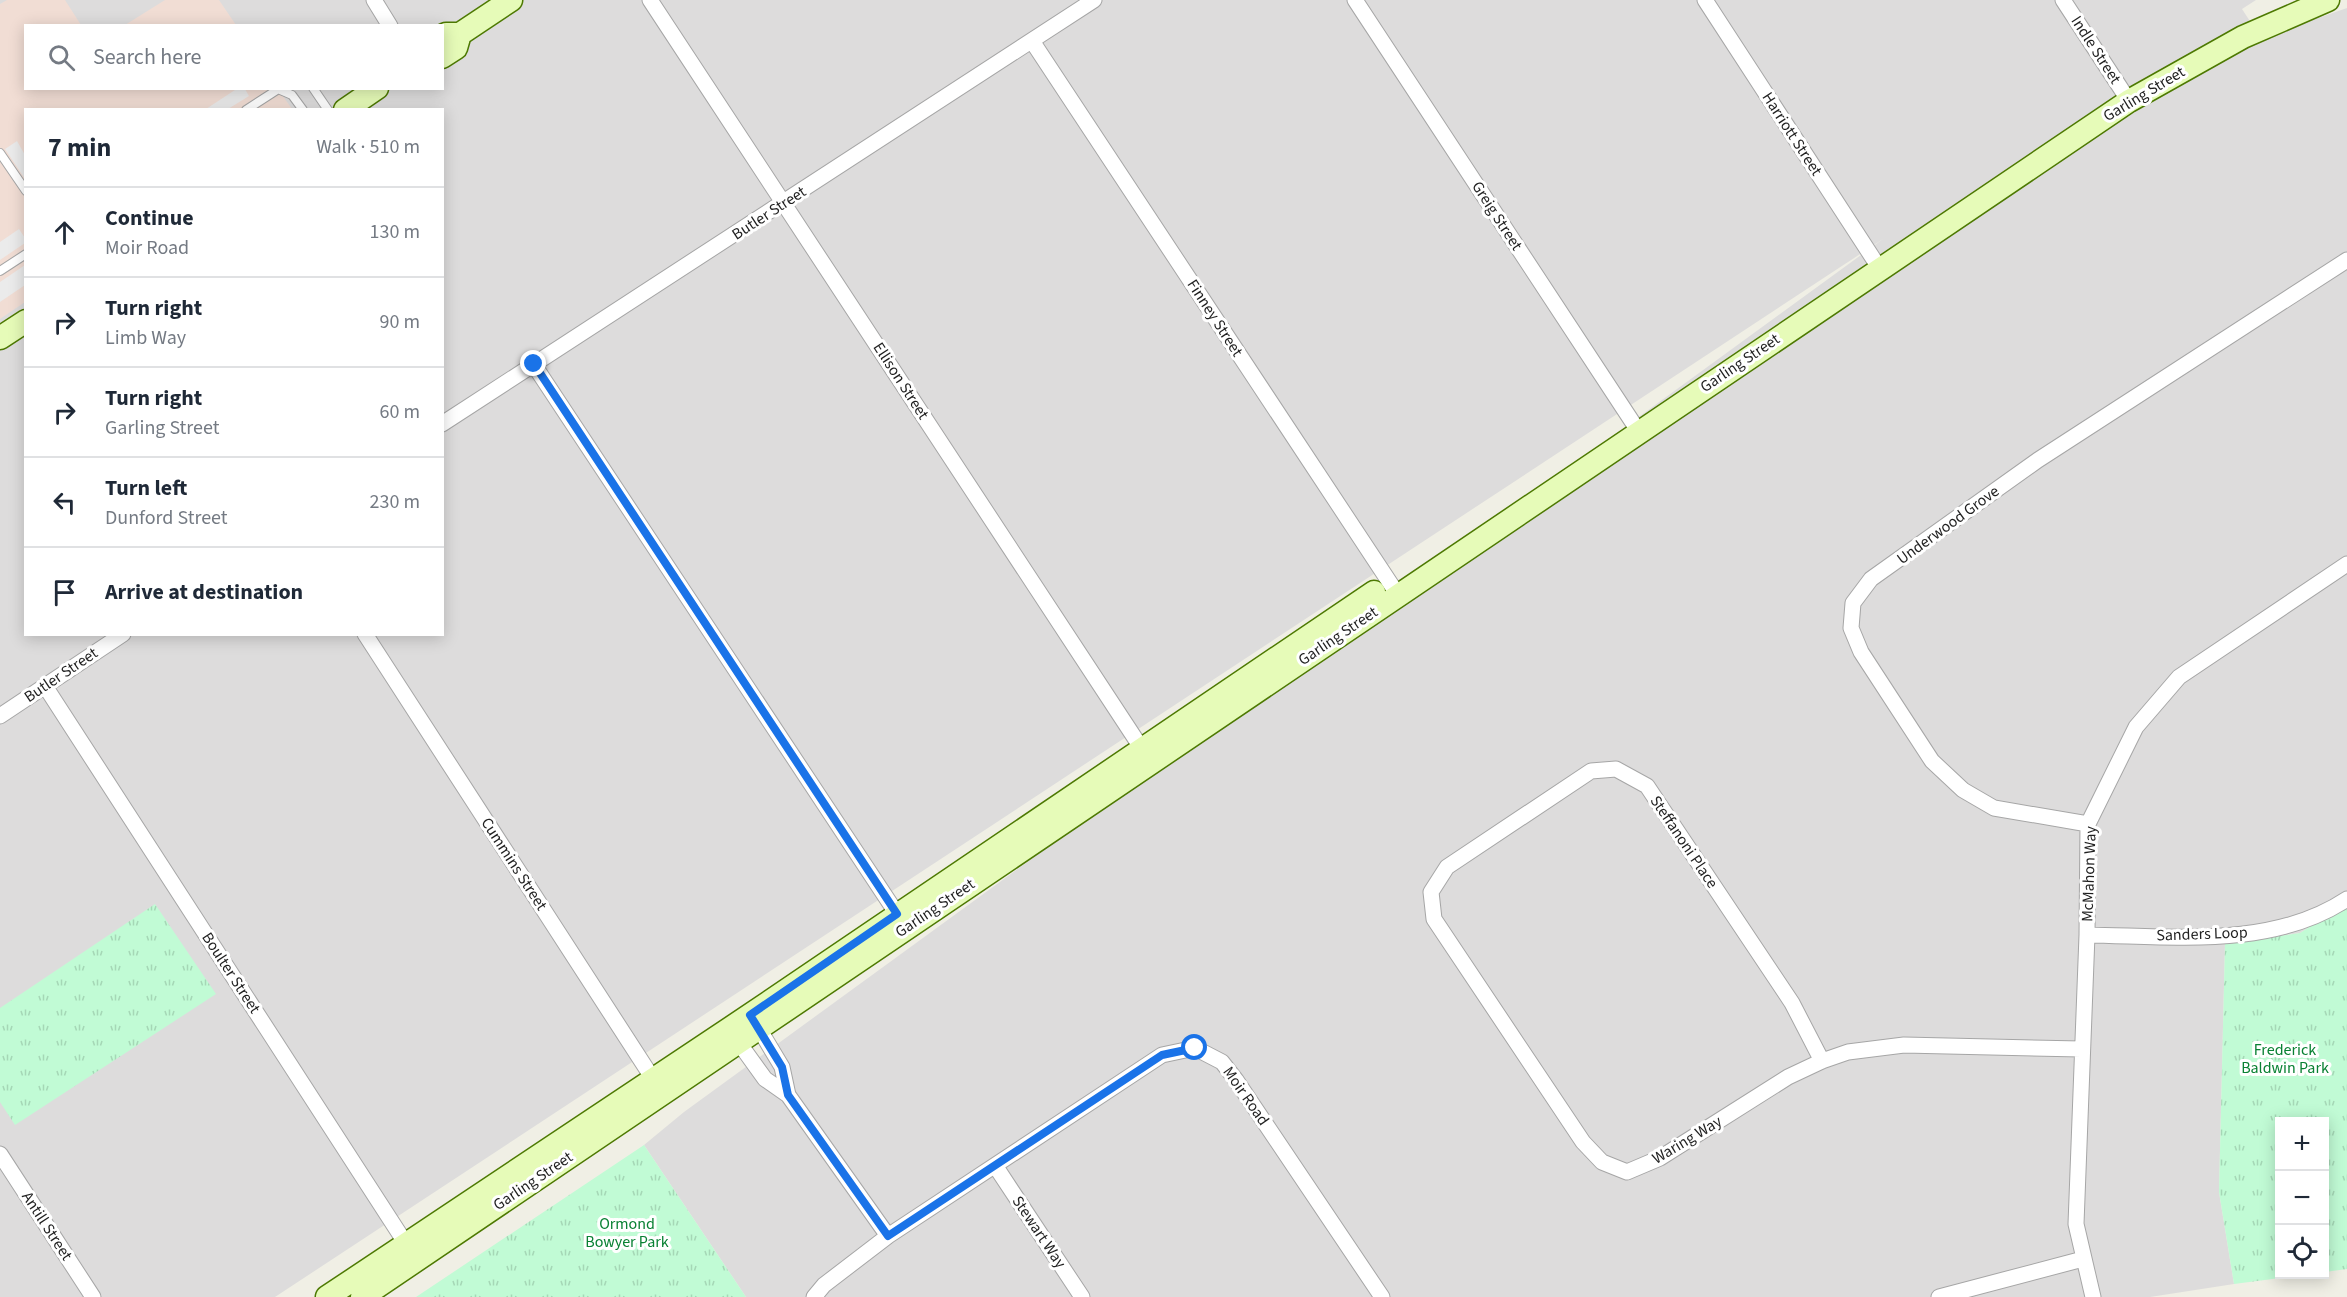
<!DOCTYPE html>
<meta charset="utf-8">
<style>
:root{--surface:#fff;--page:#f6f6f7;--text:#1f2937;--muted:#747a83;--line:#e0e1e3}
body{margin:0;font-family:"Source Sans 3",sans-serif;background:var(--page);color:var(--text)}
.controls{position:absolute;right:18px;bottom:18px;display:grid;overflow:hidden;border-radius:0px;box-shadow:0 3px 15px #0003}
.controls button{width:54px;height:54px;display:grid;place-items:center;padding:0;border:0;border-bottom:2px solid var(--line);background:var(--surface);color:var(--text);font:30px sans-serif}
.stop{position:absolute;width:18px;height:18px;margin:-14px;border:4px solid #1a73e8;border-radius:50%;background:#fff}
.stop.end{background:#1a73e8;border-color:#fff;box-shadow:0 2px 6px #0008}
.list{margin:0;padding:0;list-style:none}
h2{display:flex;justify-content:space-between;align-items:center;height:78px;margin:0;padding:0 24px;font-size:26px}
h2 small{font-size:20px;font-weight:400;color:var(--muted)}
.list li{display:grid;grid-template-columns:39px 1fr auto;gap:18px;align-items:center;box-sizing:border-box;height:90px;padding:0 24px;border-top:2px solid var(--line)}
.list b{display:block;font-size:22px;white-space:nowrap}
.list p{margin:0;font-size:20px;white-space:nowrap;color:var(--muted)}
.list em{font-size:20px;font-style:normal;color:var(--muted)}
.icon{flex:none;width:33px;height:33px;fill:none;stroke:currentColor;stroke-width:2;stroke-linecap:round;stroke-linejoin:round}
.map{position:relative;flex:none;width:2347px;height:1297px;overflow:hidden}
.search{position:absolute;background:var(--surface);box-shadow:0 3px 15px #0003;left:24px;top:24px;width:420px;height:66px;display:flex;align-items:center;gap:15px;box-sizing:border-box;padding:0 21px;border-radius:0px;color:var(--muted);font-size:22px}
.panel{position:absolute;background:var(--surface);box-shadow:0 3px 15px #0003;left:24px;top:108px;width:420px;height:528px;border-radius:0px}
.map>svg:first-child{display:block}
</style>
<div class="map">
<svg width="2347" height="1297" viewBox="0 0 2347 1297">
<defs>
<pattern id="park-tufts" width="24" height="20" patternUnits="userSpaceOnUse" patternTransform="scale(1.5)"><rect width="24" height="20" fill="#c1fbd5"/><path d="M3 7l-1-3M5 7V3M7 7l1-3M15 17l-1-3M17 17v-4M19 17l1-3" fill="none" stroke="#a5d7b6"/></pattern>
</defs>
<rect width="100%" height="100%" fill="#f0efe5"/>
<!-- residential -->
<path fill="#dddcdc" fill-rule="evenodd" d="M 0,0 L 2256,0 L 2242,9 L 2261,38 L 2347,8 L 2347,903 L 2300,933 L 2225,944 L 2219,1192 L 2234,1284 L 2150,1297 L 746,1297 L 644,1145 L 684,1112 L 1883,239 L 275,1297 L 0,1297 ZM 26,26 L 442,26 L 442,88 L 26,88 ZM 26,110 L 442,110 L 442,634 L 26,634 Z"/>
<!-- commercial -->
<path fill="#f1ddd4" d="M 7,0 L 65,0 L 81,25 L 26,26 L 26,88 L 278,89 L 292,109 L 26,110 L 25,302 L 0,319 L 0,4 Z
M 165,0 L 219,0 L 236,25 L 125,25 Z"/>
<!-- park -->
<path fill="url(#park-tufts)" d="M 2347,903 L 2347,1269 L 2325,1272 L 2324,1122 L 2280,1122 L 2280,1274 L 2303,1275 L 2234,1284 L 2219,1192 L 2225,944 L 2300,933 Z
M 155,904 L 216,994 L 15,1125 L 0,1102 L 0,1008 Z
M 644,1145 L 746,1297 L 416,1297 Z"/>
<!-- parking -->
<path fill="#ebebeb" d="M 238,88 L 245,89 L 249,96 L 228,109 L 206,109 Z
M 17,141 L 25,155 L 25,179 L 5,149 Z
M 19,229 L 25,238 L 25,243 L 0,260 L 0,242 Z
M 25,265 L 25,285 L 0,302 L 0,282 Z"/>
<g fill="none" stroke-linecap="round" stroke-linejoin="round">
<!-- lane casing -->
<g stroke="#a6a6a6" stroke-width="10">
<path id="lane" d="M 313,88 L 328,110
M 278,89 L 292,95 L 303,110
M 246,110 L 280,88
M 0,153 L 26,191
M 0,271 L 26,254"/>
</g>
<!-- street casing -->
<g stroke="#a6a6a6" stroke-width="17">
<path id="street" d="M 374,0 L 390,26
M 650,0 L 1146,755
M 1355,0 L 1639,432
M 1705,0 L 1880,269
M 2063,0 L 2129,101
M 1032,41 L 1398,595
M 534,365 L 903,923
M 442,424 L 1094,0
M 365,634 L 657,1085
M 45,686 L 410,1250
M 0,716 L 123,634
M 2088,824 L 1994,808 L 1963,790 L 1932,761 L 1861,652 L 1851,628 L 1853,603 L 1871,579 L 2038,460 L 2347,260
M 2087,935 C 2172,936 2272,949 2347,899
M 755,1022 L 782,1067 L 788,1095
M 734,1036 L 765,1079 L 788,1095 L 888,1236
M 1822,1061 L 1792,1003 L 1647,786 L 1616,769 L 1591,771 L 1447,867 L 1431,892 L 1434,919 L 1583,1142 L 1602,1162 L 1627,1172 L 1660,1158 L 1788,1077 L 1822,1061 L 1848,1052 L 1904,1045 L 2081,1049
M 0,1154 L 93,1297
M 996,1167 L 1082,1297
M 814,1297 L 824,1285 L 888,1236 L 1162,1055 L 1195,1048 L 1222,1062 L 1236,1080 L 1382,1297
M 1939,1297 L 2083,1259
M 2093,1297 L 2076,1224 L 2087,935 L 2088,824 L 2136,727 L 2179,677 L 2347,564"/>
</g>
<!-- secondary casing -->
<g stroke="#4d7902" stroke-width="25">
<path id="secondary" d="M 442,36 L 446,34 L 460,34 L 511,0
M 442,57 L 456,48 L 460,34
M 345,110 L 377,88
M 0,338 L 26,321
M 327,1297 L 750,1015 L 1374,592
M 362,1297 L 2129,101 L 2243,37 L 2328,0"/>
</g>
<!-- lane -->
<use href="#lane" stroke="#fff" stroke-width="8"/>
<!-- street -->
<use href="#street" stroke="#fff" stroke-width="15"/>
<!-- secondary -->
<use href="#secondary" stroke="#e6fbb8" stroke-width="22"/>
</g>
<g fill="none" stroke-linecap="round" stroke-linejoin="round">
<!-- route -->
<path stroke="#1a73e8" stroke-width="8" d="M 534,364 L 897,914 L 750,1015 L 782,1067 L 788,1095 L 888,1236 L 1162,1055 L 1195,1048"/>
</g>
<g text-anchor="middle" dominant-baseline="central" stroke-width="6" stroke-linejoin="round" paint-order="stroke">
<!-- street labels -->
<g font-size="16" fill="#1f1f1f" stroke="#fff">
<text transform="translate(2096 50) rotate(57)">Indle Street</text>
<text transform="translate(2144 94) rotate(-31)">Garling Street</text>
<text transform="translate(1792 134) rotate(57)">Harriott Street</text>
<text transform="translate(769 213) rotate(-33)">Butler Street</text>
<text transform="translate(1497 216) rotate(57)">Greig Street</text>
<text transform="translate(1215 318) rotate(57)">Finney Street</text>
<text transform="translate(1740 363) rotate(-34)">Garling Street</text>
<text transform="translate(901 381) rotate(57)">Ellison Street</text>
<text transform="translate(1948 525) rotate(-36)">Underwood Grove</text>
<text transform="translate(1338 636) rotate(-34)">Garling Street</text>
<text transform="translate(61 675) rotate(-34)">Butler Street</text>
<text transform="translate(1684 842) rotate(56)">Steffanoni Place</text>
<text transform="translate(514 864) rotate(57)">Cummins Street</text>
<text transform="translate(2089 874) rotate(-88)">McMahon Way</text>
<text transform="translate(935 908) rotate(-34)">Garling Street</text>
<text transform="translate(2202 934) rotate(-2)">Sanders Loop</text>
<text transform="translate(231 973) rotate(57)">Boulter Street</text>
<text transform="translate(1246 1096) rotate(55)">Moir Road</text>
<text transform="translate(1687 1140) rotate(-31)">Waring Way</text>
<text transform="translate(533 1181) rotate(-34)">Garling Street</text>
<text transform="translate(47 1226) rotate(57)">Antill Street</text>
<text transform="translate(1039 1232) rotate(56)">Stewart Way</text>
</g>
<!-- park labels -->
<g font-size="16" fill="#098133" stroke="#fff">
<text x="2285" y="1050">Frederick<tspan x="2285" dy="18">Baldwin Park</tspan></text>
<text x="627" y="1224">Ormond<tspan x="627" dy="18">Bowyer Park</tspan></text>
</g>
</g>
</svg>
<div class="controls">
<button>+</button>
<button>−</button>
<button><svg class="icon" aria-label="locate" viewBox="0 0 24 24"><circle cx="12" cy="12" r="6"/><path d="M12 2v4M12 18v4M2 12h4M18 12h4"/></svg></button>
</div>
<div class="stop" style="left:1195px;top:1048px"></div>
<div class="stop end" style="left:534px;top:364px"></div>
<div class="search"><svg class="icon" aria-label="search" viewBox="0 0 24 24"><circle cx="10" cy="10" r="6"/><path d="M15 15l6 6"/></svg>Search here</div>
<section class="panel">
<h2>7 min<small>Walk · 510 m</small></h2>
<ul class="list">
<li><svg class="icon" aria-label="ahead" viewBox="0 0 24 24"><path d="M12 20V5M6 11l6-6 6 6"/></svg><div><b>Continue</b><p>Moir Road</p></div><em>130 m</em></li>
<li><svg class="icon" aria-label="right" viewBox="0 0 24 24"><path d="M7 20v-9h11M14 6l5 5-5 5"/></svg><div><b>Turn right</b><p>Limb Way</p></div><em>90 m</em></li>
<li><svg class="icon" aria-label="right" viewBox="0 0 24 24"><path d="M7 20v-9h11M14 6l5 5-5 5"/></svg><div><b>Turn right</b><p>Garling Street</p></div><em>60 m</em></li>
<li><svg class="icon" aria-label="left" viewBox="0 0 24 24"><path d="M17 20v-9H6M10 6l-5 5 5 5"/></svg><div><b>Turn left</b><p>Dunford Street</p></div><em>230 m</em></li>
<li><svg class="icon" aria-label="arrive" viewBox="0 0 24 24"><path d="M6 21V4h12l-3 4 3 4H6"/></svg><div><b>Arrive at destination</b></div></li>
</ul>
</section>
</div>
